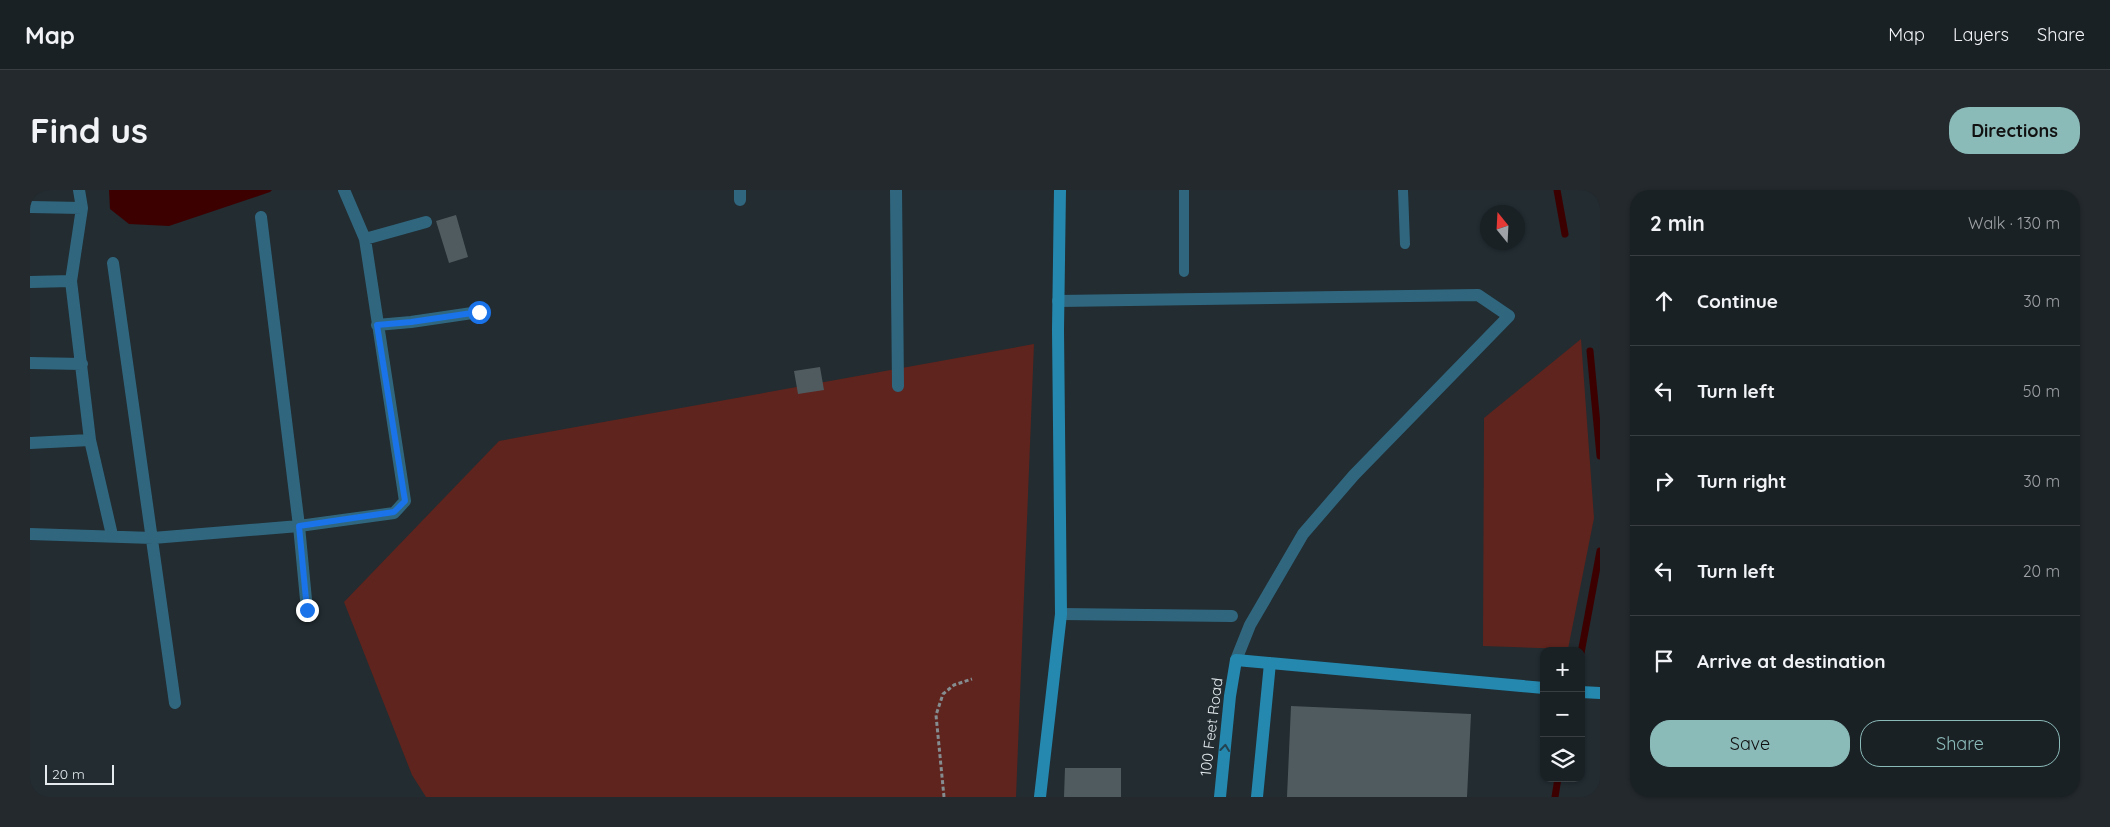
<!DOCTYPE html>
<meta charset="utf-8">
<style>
:root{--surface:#1a2125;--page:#23292d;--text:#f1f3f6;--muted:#9fa3a7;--line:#383e42;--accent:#8bbbb9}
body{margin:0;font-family:Quicksand,sans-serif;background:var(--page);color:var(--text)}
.controls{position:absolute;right:15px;bottom:15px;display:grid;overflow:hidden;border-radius:10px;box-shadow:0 1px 4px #0004}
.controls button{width:45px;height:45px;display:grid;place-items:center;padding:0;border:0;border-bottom:1px solid var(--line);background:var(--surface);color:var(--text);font:25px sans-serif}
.compass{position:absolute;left:1450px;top:15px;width:45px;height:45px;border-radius:50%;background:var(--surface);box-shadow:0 1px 4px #0004;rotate:342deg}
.scale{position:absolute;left:15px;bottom:12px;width:69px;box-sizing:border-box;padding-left:5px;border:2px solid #e4eaed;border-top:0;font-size:14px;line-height:18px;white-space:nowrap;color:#e4eaed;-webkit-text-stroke:4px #222c31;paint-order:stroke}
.stop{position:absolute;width:15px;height:15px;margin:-11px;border:4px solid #1a73e8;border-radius:50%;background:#fff}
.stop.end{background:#1a73e8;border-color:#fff;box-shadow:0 1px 5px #0008}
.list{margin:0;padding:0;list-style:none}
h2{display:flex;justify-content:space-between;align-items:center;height:65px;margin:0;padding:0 20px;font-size:21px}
h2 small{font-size:16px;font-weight:400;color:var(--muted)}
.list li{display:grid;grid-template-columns:32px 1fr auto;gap:15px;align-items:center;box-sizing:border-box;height:90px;padding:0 20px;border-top:1px solid var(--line)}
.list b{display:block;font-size:19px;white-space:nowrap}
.list em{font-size:16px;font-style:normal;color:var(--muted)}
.actions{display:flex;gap:10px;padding:15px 20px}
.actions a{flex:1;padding:11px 0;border:1px solid var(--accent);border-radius:20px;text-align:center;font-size:18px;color:var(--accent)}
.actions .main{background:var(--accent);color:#111}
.icon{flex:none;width:28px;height:28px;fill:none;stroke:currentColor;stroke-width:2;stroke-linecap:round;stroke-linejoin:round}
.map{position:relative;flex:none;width:1570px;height:607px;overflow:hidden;border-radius:20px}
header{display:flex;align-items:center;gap:30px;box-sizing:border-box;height:70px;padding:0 25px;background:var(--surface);border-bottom:1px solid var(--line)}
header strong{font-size:24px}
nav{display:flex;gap:28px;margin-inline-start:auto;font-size:18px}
.intro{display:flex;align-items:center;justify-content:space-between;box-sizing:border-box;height:120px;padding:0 30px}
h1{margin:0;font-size:35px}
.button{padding:12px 22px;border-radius:20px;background:var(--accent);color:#111;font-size:18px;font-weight:700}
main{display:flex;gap:30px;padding:0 30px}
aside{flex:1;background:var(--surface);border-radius:20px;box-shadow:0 1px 4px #0004}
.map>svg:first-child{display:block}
</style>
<header>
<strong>Map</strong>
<nav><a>Map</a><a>Layers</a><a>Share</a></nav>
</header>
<div class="intro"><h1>Find us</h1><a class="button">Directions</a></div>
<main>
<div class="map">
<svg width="1570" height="607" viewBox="0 0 1570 607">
<rect width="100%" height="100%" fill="#222c31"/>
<!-- green -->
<path fill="#5f241d" d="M 1551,149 L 1564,328 L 1538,459 L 1453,456 L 1454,228 Z
M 1004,154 L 986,607 L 396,607 L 382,585 L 314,412 L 469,251 Z"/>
<!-- water -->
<path fill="#3d0000" d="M 79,0 L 242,0 L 240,2 L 139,36 L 99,34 L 80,19 Z"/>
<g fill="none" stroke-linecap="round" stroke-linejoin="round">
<!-- stream -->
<path stroke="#3d0000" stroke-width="7" d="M 1527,0 L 1535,44
M 1560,161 L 1570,266
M 1551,463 L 1570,361
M 1525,607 L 1528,588"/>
</g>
<!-- building -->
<path fill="#505b60" d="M 426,25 L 438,67 L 419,73 L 406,31 Z
M 790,177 L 794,200 L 768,204 L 764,181 Z
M 1261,516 L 1441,524 L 1437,607 L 1257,607 Z
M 1035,578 L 1091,578 L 1091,607 L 1034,607 Z"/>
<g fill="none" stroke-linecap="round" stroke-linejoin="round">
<!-- path -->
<path stroke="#858d91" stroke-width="3" stroke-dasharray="4 2.5" stroke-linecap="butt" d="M 914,607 L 906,525 L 913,504 L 924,495 L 942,489"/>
<!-- lane -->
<path stroke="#30677f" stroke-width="10" d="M 1373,0 L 1375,54
M 1154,82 L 1154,0"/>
<!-- street -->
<path stroke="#30677f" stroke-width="12" d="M 49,0 L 52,18 L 41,91 L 60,250 L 82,345
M 866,0 L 868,196
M 710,10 L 710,0
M 0,17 L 52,18
M 231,27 L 269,336 L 277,420
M 335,49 L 396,32
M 83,73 L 145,513
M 0,92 L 41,91
M 1028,111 L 1448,105 L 1479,126 L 1324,285 L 1273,344 L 1220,435 L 1206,470
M 347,135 L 381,132 L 449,122
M 0,173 L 52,174
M 0,253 L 60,250
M 0,344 L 123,348 L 269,336 L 364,323 L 375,311 L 335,49 L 314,0
M 1031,424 L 1202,426"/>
<!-- secondary -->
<path stroke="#2588af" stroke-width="12" d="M 1551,502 L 1570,503
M 1010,607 L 1031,424 L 1028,140 L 1030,0
M 1190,607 L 1200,506 L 1206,470 L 1514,498
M 1227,607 L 1240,473"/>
</g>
<!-- one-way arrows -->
<defs><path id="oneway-chevron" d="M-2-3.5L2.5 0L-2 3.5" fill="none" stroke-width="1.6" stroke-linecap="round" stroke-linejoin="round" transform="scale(1.25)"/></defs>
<use stroke="#234350" href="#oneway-chevron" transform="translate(1195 558) rotate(-84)"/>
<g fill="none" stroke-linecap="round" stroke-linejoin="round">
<!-- route -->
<path stroke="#1a73e8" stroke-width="6" d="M 277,420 L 269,336 L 364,322 L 375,311 L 347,135 L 381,132 L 449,122"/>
</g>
<g text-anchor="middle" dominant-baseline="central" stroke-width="4.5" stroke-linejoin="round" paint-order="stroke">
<!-- street labels -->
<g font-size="15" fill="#e4eaed" stroke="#222c31">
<text transform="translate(1181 537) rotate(-83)">100 Feet Road</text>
</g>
</g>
</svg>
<div class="controls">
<button>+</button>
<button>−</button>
<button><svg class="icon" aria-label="layers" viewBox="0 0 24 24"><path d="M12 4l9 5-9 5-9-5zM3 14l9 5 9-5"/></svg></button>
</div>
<svg class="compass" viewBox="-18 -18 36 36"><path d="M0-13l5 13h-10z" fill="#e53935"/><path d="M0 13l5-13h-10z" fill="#9fa3a7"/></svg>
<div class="scale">20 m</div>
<div class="stop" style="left:449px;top:122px"></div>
<div class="stop end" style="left:277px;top:420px"></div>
</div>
<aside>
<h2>2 min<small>Walk · 130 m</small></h2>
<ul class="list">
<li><svg class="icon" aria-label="ahead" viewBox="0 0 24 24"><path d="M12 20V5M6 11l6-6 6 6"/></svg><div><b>Continue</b></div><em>30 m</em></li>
<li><svg class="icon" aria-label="left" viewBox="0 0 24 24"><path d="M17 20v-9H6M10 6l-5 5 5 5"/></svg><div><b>Turn left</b></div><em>50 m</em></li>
<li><svg class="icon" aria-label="right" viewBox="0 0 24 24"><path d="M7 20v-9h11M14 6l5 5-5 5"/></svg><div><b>Turn right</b></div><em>30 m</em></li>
<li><svg class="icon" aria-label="left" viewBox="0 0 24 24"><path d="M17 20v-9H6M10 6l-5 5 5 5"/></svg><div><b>Turn left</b></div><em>20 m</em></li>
<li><svg class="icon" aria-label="arrive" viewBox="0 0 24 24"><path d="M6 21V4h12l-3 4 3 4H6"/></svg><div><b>Arrive at destination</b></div></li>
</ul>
<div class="actions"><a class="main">Save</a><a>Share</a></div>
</aside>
</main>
